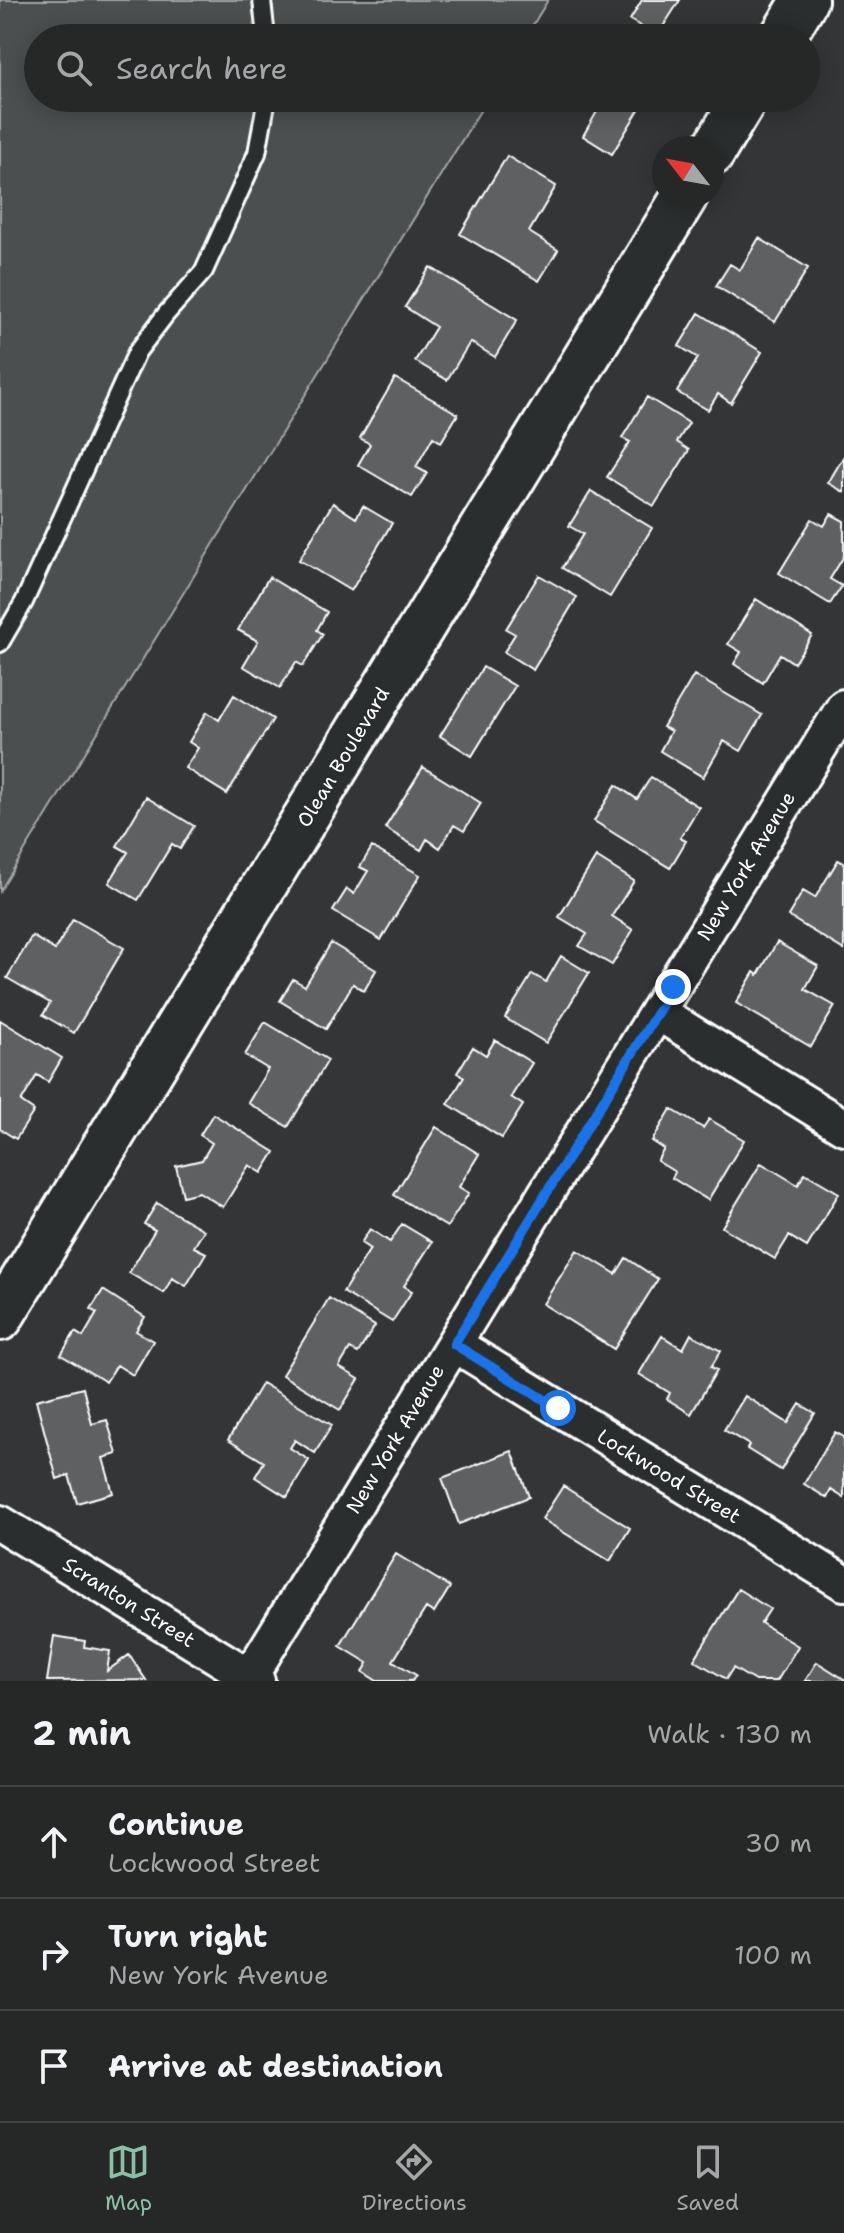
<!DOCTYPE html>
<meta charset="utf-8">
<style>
:root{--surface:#262828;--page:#323434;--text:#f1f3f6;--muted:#a4a6a8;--line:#424445;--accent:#8abfa5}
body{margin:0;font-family:"Shantell Sans",sans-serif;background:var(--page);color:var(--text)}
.compass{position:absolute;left:652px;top:136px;width:72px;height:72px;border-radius:50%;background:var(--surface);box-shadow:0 4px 20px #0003;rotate:301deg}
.stop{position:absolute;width:24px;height:24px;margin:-18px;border:6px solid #1a73e8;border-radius:50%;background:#fff}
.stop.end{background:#1a73e8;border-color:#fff;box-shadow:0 2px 8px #0008}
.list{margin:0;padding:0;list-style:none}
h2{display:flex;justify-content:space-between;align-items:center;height:104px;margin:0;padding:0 32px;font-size:34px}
h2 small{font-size:26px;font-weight:400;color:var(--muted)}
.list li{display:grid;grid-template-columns:52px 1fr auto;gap:24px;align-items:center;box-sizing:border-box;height:112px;padding:0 32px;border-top:2px solid var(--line)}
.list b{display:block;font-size:30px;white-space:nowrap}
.list p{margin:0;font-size:26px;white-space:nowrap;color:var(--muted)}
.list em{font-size:26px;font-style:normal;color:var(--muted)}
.icon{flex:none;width:44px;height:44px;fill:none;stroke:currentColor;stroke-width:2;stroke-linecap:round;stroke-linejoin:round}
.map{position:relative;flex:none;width:844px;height:1681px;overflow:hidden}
.search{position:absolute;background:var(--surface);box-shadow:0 4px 20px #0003;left:24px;right:24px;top:24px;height:88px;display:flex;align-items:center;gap:20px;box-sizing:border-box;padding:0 28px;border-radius:44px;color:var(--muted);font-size:30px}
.sheet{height:440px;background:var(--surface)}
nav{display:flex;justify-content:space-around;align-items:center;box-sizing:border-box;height:112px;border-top:2px solid var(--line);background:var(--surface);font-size:22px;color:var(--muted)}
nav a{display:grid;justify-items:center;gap:4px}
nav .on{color:var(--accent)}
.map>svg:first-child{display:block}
</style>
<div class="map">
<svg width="844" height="1681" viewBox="0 0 844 1681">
<rect width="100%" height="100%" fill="#333536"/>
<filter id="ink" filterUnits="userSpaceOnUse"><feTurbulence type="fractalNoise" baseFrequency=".0125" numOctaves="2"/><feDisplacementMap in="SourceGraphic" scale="16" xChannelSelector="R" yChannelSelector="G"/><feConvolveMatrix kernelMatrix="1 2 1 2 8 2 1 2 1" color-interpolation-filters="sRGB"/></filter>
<g filter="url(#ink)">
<!-- green -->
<path fill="#4c4f50" stroke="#a6a7a8" stroke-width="2" d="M 0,0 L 548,0 L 525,38 L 38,38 L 38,98 L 488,98 L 0,891 Z"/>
<!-- building -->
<path fill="#5f6162" stroke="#fff" stroke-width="2" d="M 642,0 L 680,0 L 657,36 L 630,20 Z
M 593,98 L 646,98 L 612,154 L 583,136 L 602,103 Z
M 507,156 L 556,186 L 529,232 L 558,250 L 539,281 L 460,234 Z
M 759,238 L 808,268 L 775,322 L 716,286 L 730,264 L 740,270 Z
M 430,267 L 517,320 L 495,357 L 470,342 L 447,380 L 415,361 L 436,327 L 405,307 Z
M 699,313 L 762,352 L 731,403 L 718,394 L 708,410 L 677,392 L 698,358 L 679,346 Z
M 395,378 L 458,414 L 441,442 L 433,437 L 416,467 L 427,473 L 412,497 L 358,465 L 370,444 L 360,438 Z
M 647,397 L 689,423 L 677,442 L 689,450 L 654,506 L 607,477 L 630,442 L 622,438 Z
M 844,456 L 844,492 L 828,483 Z
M 591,491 L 652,528 L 610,597 L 562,568 L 583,534 L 569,526 Z
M 333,503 L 356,518 L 363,506 L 392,523 L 351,591 L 299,560 Z
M 831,514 L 844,521 L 844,556 L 830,579 L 842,586 L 830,604 L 779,573 L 812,519 L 824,526 Z
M 539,575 L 577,597 L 533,670 L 504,652 L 515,634 L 506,629 Z
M 269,577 L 327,612 L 317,630 L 323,634 L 303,666 L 296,662 L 280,688 L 243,666 L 258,641 L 238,630 Z
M 756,599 L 812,635 L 794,663 L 780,654 L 763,683 L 734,664 L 741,652 L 728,644 Z
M 483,667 L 515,686 L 472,756 L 440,736 Z
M 694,675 L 762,715 L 741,751 L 724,741 L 703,777 L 660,751 L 671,731 L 663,727 Z
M 234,695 L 273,719 L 227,794 L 185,768 L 198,748 L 189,742 L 207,712 L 219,720 Z
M 423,767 L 481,803 L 464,831 L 454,825 L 440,848 L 427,839 L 421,850 L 385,828 Z
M 651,777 L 699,807 L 680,838 L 686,841 L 670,868 L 594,821 L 616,785 L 637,799 Z
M 146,797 L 194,826 L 180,849 L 172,844 L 138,900 L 109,883 L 128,852 L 117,846 Z
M 372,847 L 420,875 L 381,940 L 333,911 L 347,889 L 354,894 L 368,871 L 360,867 Z
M 596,857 L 634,881 L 612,916 L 633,930 L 612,965 L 579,946 L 587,934 L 559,917 Z
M 838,860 L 844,863 L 844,950 L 788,916 L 803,891 L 815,898 Z
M 73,919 L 124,948 L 74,1033 L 43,1015 L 50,1003 L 7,978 L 32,936 L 55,950 Z
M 777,942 L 818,966 L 805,989 L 835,1006 L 811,1047 L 736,1003 L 754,972 L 758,975 Z
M 331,943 L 376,970 L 364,991 L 353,984 L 326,1029 L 280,1001 L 293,979 L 305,986 Z
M 561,956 L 589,973 L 546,1043 L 505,1018 L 532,974 L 546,982 Z
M 0,1020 L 62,1058 L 48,1082 L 37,1075 L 21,1102 L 34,1111 L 16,1139 L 0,1129 Z
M 265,1022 L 328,1060 L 288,1127 L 248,1103 L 268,1069 L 245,1055 Z
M 495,1040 L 532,1063 L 511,1097 L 523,1105 L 502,1138 L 448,1104 L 464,1077 L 457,1073 L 473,1047 L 486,1055 Z
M 671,1109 L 703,1128 L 709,1119 L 744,1140 L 708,1200 L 672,1178 L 675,1172 L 657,1161 L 664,1149 L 652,1141 Z
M 213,1114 L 275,1152 L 262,1173 L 249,1165 L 223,1207 L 199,1192 L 183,1196 L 176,1166 L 202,1160 L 212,1143 L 200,1135 Z
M 436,1127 L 479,1154 L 459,1187 L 469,1193 L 447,1227 L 394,1195 Z
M 761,1163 L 798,1185 L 805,1173 L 839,1193 L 807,1247 L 789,1236 L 775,1259 L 722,1227 Z
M 157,1203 L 204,1230 L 194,1247 L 206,1253 L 186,1286 L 172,1278 L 164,1293 L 129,1273 L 155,1230 L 144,1224 Z
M 402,1224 L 432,1242 L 404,1286 L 412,1291 L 392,1322 L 343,1292 L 370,1249 L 361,1243 L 370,1229 L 390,1242 Z
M 577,1250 L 616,1274 L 626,1258 L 658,1279 L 614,1349 L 543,1304 Z
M 103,1290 L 145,1317 L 136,1331 L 153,1341 L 133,1375 L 117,1365 L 106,1382 L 61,1355 L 75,1332 L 83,1337 L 97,1313 L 91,1309 Z
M 329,1298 L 375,1326 L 358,1353 L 350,1349 L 339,1367 L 359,1379 L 340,1410 L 282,1375 Z
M 691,1334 L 721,1351 L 711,1367 L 717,1370 L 691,1414 L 667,1399 L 670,1393 L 639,1374 L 662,1336 L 683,1349 Z
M 262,1383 L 332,1425 L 315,1453 L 295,1440 L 290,1448 L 309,1460 L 287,1497 L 255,1477 L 264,1462 L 228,1440 Z
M 83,1388 L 92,1424 L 107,1420 L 117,1454 L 103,1458 L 113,1493 L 77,1503 L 69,1475 L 57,1479 L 36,1400 Z
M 745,1396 L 788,1423 L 800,1404 L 815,1413 L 781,1470 L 747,1449 L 749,1445 L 724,1430 Z
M 835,1432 L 844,1437 L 844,1498 L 831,1490 L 827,1498 L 804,1484 Z
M 512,1451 L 529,1497 L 459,1524 L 442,1478 Z
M 563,1486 L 630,1528 L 610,1561 L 542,1519 Z
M 396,1554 L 450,1587 L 434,1613 L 426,1608 L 393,1661 L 416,1675 L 412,1681 L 377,1681 L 363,1672 L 368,1663 L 340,1646 Z
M 738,1589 L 770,1609 L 761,1623 L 798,1646 L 777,1681 L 755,1681 L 733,1668 L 726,1679 L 694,1660 Z
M 54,1636 L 85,1641 L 84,1647 L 110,1651 L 107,1671 L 129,1655 L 146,1680 L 47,1681 Z
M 817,1662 L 844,1679 L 844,1681 L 805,1681 Z"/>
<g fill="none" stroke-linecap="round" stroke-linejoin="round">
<!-- lane casing -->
<g stroke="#fff" stroke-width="22">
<path id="lane" d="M 262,0 L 266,38
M 0,643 L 24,602 L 137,352 L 166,314 L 204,271 L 257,153 L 267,98"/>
</g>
<!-- street casing -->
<g stroke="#fff" stroke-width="40">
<path id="street" d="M 657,1012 L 844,1127
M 454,1344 L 844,1583
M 0,1523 L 257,1681
M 247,1681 L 844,707"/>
</g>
<!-- secondary casing -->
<g stroke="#fff" stroke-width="50">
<path id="secondary" d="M 782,38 L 805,0
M 712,153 L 745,98
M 0,1318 L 685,196"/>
</g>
<!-- lane -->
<use href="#lane" stroke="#2a2d2e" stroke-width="16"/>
<!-- street -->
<use href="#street" stroke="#2a2d2e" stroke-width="34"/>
<!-- secondary -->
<use href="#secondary" stroke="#2a2d2e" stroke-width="44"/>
</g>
</g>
<g fill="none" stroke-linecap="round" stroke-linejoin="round" filter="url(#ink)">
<!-- route -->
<path stroke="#1a73e8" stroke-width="10" d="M 558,1408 L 454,1344 L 673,987"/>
</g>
<g text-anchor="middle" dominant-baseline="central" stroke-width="6" stroke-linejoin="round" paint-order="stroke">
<!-- street labels -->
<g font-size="20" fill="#fff" stroke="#2a2d2e">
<text transform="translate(343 757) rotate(-59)">Olean Boulevard</text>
<text transform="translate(746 866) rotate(-59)">New York Avenue</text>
<text transform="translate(395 1439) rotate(-59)">New York Avenue</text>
<text transform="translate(669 1476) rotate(31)">Lockwood Street</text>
<text transform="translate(129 1602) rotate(32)">Scranton Street</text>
</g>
</g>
</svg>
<svg class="compass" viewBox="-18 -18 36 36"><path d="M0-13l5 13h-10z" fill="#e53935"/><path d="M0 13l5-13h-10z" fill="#a4a6a8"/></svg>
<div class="stop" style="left:558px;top:1408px"></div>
<div class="stop end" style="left:673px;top:987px"></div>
<div class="search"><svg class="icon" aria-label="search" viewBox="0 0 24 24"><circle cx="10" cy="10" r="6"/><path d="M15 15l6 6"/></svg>Search here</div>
</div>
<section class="sheet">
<h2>2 min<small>Walk · 130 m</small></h2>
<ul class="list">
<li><svg class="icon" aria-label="ahead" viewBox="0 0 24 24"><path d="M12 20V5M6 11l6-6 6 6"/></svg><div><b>Continue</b><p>Lockwood Street</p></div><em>30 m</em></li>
<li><svg class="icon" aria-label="right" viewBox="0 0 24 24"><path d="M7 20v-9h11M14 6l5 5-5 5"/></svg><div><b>Turn right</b><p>New York Avenue</p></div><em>100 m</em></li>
<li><svg class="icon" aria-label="arrive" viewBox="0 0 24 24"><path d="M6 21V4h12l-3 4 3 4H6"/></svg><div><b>Arrive at destination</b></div></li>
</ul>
</section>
<nav>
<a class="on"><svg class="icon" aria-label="map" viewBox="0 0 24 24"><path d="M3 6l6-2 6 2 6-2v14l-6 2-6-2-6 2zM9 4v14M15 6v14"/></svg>Map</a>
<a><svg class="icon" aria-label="directions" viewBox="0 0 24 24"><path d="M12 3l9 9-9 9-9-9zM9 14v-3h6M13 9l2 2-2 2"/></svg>Directions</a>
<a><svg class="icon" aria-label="saved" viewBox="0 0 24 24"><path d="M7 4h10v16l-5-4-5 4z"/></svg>Saved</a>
</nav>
